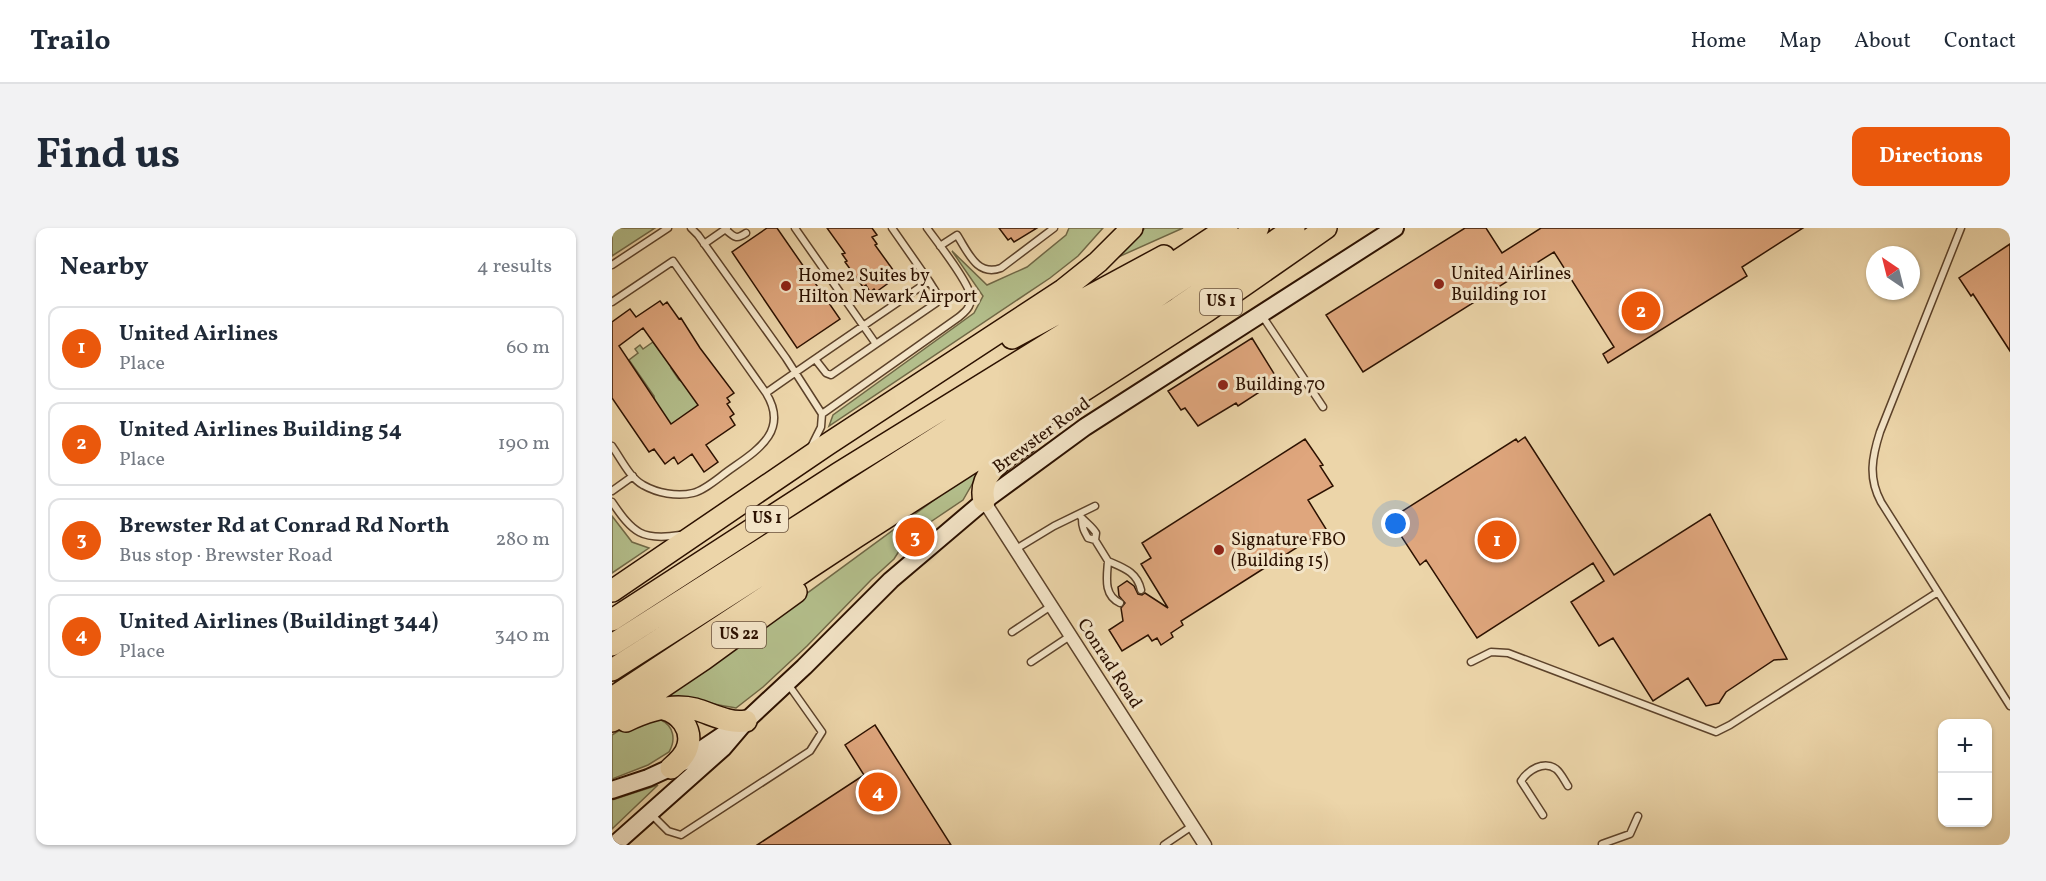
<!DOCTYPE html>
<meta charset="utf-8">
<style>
:root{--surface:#fff;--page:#f2f2f3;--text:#1f2937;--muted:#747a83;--line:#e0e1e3;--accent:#ea580c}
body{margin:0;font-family:Vollkorn,serif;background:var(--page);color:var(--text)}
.controls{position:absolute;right:18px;bottom:18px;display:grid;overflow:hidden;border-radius:12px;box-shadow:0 2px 4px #0004}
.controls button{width:54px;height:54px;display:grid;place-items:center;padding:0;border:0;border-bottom:2px solid var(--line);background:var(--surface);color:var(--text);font:30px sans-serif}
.compass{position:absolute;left:1254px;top:18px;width:54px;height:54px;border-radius:50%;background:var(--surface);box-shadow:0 2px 4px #0004;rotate:325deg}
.you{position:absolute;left:784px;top:296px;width:21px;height:21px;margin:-15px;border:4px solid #fff;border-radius:50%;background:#1a73e8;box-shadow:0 0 0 9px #1a73e833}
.badge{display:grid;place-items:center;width:39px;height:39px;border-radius:50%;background:var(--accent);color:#fff;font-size:20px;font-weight:700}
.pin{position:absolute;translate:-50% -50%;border:3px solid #fff;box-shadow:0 2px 6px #0006}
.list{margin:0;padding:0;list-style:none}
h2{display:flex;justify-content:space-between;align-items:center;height:78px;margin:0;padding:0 24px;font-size:26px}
h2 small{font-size:20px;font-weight:400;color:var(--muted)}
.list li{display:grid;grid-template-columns:39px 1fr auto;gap:18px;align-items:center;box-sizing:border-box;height:84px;margin:0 12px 12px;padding:0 12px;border:2px solid var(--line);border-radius:12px}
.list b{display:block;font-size:22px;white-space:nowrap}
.list p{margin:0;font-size:20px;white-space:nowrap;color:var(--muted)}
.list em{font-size:20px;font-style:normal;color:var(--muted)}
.map{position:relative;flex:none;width:1398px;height:617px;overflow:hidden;border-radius:12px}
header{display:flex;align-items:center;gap:36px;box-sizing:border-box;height:84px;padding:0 30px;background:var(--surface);border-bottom:2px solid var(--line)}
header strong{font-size:28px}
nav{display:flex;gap:33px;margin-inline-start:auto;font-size:21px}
.intro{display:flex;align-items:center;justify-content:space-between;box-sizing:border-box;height:144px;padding:0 36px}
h1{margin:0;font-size:42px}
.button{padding:15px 27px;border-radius:12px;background:var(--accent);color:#fff;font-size:21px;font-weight:700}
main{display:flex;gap:36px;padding:0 36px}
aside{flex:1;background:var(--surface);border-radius:12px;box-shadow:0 2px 4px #0004}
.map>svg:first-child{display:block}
</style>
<header>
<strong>Trailo</strong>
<nav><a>Home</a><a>Map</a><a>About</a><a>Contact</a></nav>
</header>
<div class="intro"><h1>Find us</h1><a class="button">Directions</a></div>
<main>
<aside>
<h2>Nearby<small>4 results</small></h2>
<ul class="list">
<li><span class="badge">1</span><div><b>United Airlines</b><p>Place</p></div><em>60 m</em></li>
<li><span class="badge">2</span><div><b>United Airlines Building 54</b><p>Place</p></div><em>190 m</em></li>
<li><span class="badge">3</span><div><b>Brewster Rd at Conrad Rd North</b><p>Bus stop · Brewster Road</p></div><em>280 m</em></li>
<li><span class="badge">4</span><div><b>United Airlines (Buildingt 344)</b><p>Place</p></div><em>340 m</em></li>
</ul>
</aside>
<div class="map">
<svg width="1398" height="617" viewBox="0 0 1398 617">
<rect width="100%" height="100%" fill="#ecd5a9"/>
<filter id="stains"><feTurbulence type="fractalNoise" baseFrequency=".00333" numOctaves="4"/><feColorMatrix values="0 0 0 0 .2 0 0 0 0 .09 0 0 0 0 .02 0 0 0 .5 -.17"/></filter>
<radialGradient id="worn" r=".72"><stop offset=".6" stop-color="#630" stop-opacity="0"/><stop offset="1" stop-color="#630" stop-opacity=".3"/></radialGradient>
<!-- green -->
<path fill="#b3be8b" stroke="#706846" stroke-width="1.5" d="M 0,0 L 43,0 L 0,28 Z
M 457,0 L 491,0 L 466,28 L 438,50 L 217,198 L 221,187 L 362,85 L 371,68 L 340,23 L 375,57 L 415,39 L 454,7 Z
M 533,0 L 571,0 L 504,30 Z
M 41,114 L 60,139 L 59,140 L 67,152 L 99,169 L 48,205 L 42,168 L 17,132 L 26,125 L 23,121 L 28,117 L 31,121 Z
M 370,239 L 351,272 L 314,297 L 289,320 L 282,331 L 259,352 L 195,418 L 151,459 L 124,480 C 101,477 79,469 55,468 L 348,253 Z
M 0,288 L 20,314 L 37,320 L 0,345 Z
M 50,490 L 49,492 C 62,498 64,512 57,524 L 36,537 L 0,551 L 0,507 L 11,500 Z
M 46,557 L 0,601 L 0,572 Z"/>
<!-- building -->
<path fill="#dfa67d" stroke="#2c1100" stroke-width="1.5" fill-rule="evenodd" d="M 155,0 L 165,0 L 228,91 L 185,120 L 120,24 Z
M 215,0 L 260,0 L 265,7 L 260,9 L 265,16 L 263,17 L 284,46 L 280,48 L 282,51 L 264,64 L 262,61 L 258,64 L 254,57 L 251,59 L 233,34 L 235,33 L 230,26 L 233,25 Z
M 387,0 L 425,0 L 402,14 L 399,10 L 396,12 Z
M 853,0 L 874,0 L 890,25 L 929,0 L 1191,0 L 1130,39 L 1135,48 L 996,135 L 991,126 L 1002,119 L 942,24 L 751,144 L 714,87 Z
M 1398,16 L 1398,123 L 1361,66 L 1359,68 L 1347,50 Z
M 48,73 L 51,77 L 55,74 L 67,91 L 69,90 L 88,120 L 122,165 L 115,170 L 118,174 L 115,176 L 122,186 L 118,189 L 123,197 L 94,217 L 106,234 L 92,244 L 80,226 L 66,236 L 62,229 L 53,236 L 42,221 L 37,224 L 0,170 L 0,94 L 18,81 L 24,89 ZM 31,100 L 86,177 L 59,196 L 7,118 Z
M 640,110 L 666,152 L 626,178 L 624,175 L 586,198 L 573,180 L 569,182 L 556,163 Z
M 913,209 L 1002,347 L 1098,286 L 1175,431 L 1162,432 L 1114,464 L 1107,475 L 1094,478 L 1076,450 L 1041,473 L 1001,410 L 987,418 L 959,374 L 992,353 L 981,335 L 865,410 L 814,332 L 808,337 L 778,291 L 904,211 L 906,214 Z
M 693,211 L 711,237 L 708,238 L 721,258 L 696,272 L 714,301 L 569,393 L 571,397 L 559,405 L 561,409 L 549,417 L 545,410 L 540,413 L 536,407 L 510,423 L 497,402 L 511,393 L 509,380 L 513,375 L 507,368 L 506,359 L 515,353 L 522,358 L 526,366 L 530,367 L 533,365 L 556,380 L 529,336 L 539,330 L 530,315 Z
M 263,497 L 339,617 L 145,617 L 252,547 L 233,517 Z"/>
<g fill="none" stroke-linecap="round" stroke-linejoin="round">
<!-- lane casing -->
<g stroke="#5c422a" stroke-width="9">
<path id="lane" d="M 79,0 L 86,7 L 174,130 L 210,186 L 209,199 L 199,219
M 280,0 L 317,53
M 1349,0 L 1268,204 C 1260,229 1256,250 1269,274 L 1398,478
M 113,1 C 122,9 124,12 134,5
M 92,16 L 115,0
M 328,18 L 345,7 C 356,24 365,49 389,40 L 442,0
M 0,37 L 56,0
M 0,74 L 61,33 L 154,165 C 178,204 144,223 116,243 C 105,251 93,262 81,265 C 65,269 45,265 31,257 C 18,250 9,231 0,218
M 649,86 L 711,179
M 203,131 L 214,145 L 219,147 L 264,116
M 154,165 C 208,127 263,90 317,53 L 327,69 L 324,75 L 264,116 L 183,0
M 210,186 L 347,89 C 353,84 359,79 359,70 C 358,55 325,14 315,0
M 0,263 L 21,248
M 0,274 C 21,305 30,313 68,307
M 467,286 C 471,293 479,297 484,305 L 483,312 L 496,333
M 470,291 C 470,299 472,303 476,310 L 483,312
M 404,321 L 442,298 L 483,278
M 508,375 C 491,367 495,349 496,333 C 512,340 525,344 529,362
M 400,404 L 439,378
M 419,434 L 458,408
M 859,434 L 879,424 L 896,425 L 1104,504 L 1118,497 L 1326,364
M 38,585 L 56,603 L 69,607 L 198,523 L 210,504 L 176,456
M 931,587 L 909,553 C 916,542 932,532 944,541 C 949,545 952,552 956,558
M 990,616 L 1018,606 L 1026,588
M 552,617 L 580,598"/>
</g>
<!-- street casing -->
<g stroke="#5c422a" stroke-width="15">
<path id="street" d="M 372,273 L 593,617"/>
</g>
<!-- secondary casing -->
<g stroke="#2c1100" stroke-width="20">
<path id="secondary" d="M 0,562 L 36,550 L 71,534 L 123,499
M 2,617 L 111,520 L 134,493 L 192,439 L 279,352 L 372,273 L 473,199 L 783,0"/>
</g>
<!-- highway casing -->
<g stroke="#2c1100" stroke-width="24">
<path id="highway" d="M 400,110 L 552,28
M 372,273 C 365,245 394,229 414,215
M 0,363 L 216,216 L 451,62 L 486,34 L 520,0
M 0,392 L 227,245 L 502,75 L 615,0
M 0,417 L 531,78 L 646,0
M 0,442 L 566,80 L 682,0
M 0,470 L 244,309 L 595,83 L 714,0
M 52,481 C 68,485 80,501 76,517 C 74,527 66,534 59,540
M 0,493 L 92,431 L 184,364
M 14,493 C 35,483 61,475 83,481 C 100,486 117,496 134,493"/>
</g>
<!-- lane -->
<use href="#lane" stroke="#f3e4c7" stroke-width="6"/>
<!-- street -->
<use href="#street" stroke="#f3e4c7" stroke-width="12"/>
<!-- secondary -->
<use href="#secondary" stroke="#f3e4c7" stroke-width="16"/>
<!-- highway -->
<use href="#highway" stroke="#ecd5a9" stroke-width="21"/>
</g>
<!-- markers -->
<g fill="#8f2418" stroke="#f3e4c7" stroke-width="2">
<circle cx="827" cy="56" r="6"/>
<circle cx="174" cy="58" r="6"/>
<circle cx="611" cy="157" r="6"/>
<circle cx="607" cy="322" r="6"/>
</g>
<g text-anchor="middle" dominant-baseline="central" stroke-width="6" stroke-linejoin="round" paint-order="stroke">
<!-- shield labels -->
<g fill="#f3e4c7" stroke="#68503c" stroke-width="1.5">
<rect x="588" y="61" width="42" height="26" rx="4.5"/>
<rect x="134" y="278" width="42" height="26" rx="4.5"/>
<rect x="100" y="394" width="54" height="26" rx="4.5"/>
</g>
<g font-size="16" font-weight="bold" fill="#2c1100">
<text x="609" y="74">US 1</text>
<text x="155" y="291">US 1</text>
<text x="127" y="407">US 22</text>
</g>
<!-- poi labels -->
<g font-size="18" fill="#2c1100" stroke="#f3e4c7" text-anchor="start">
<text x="839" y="46">United Airlines<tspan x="839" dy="21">Building 101</tspan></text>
<text x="186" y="48">Home2 Suites by<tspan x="186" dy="21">Hilton Newark Airport</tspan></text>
<text x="623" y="157">Building 70</text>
<text x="619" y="312">Signature FBO<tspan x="619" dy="21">(Building 15)</tspan></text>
</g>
<!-- street labels -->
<g font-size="18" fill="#2c1100" stroke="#f3e4c7">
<text transform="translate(430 208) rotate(-36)">Brewster Road</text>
<text transform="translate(497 436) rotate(57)">Conrad Road</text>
</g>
</g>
<rect width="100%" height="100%" filter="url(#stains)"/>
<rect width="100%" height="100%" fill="url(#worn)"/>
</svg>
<div class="controls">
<button>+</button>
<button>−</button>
</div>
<svg class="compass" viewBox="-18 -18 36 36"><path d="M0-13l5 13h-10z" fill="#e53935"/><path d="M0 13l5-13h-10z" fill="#747a83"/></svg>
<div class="you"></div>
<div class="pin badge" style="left:885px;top:312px">1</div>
<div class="pin badge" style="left:1029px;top:83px">2</div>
<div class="pin badge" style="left:303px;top:309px">3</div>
<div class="pin badge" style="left:266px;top:564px">4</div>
</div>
</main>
